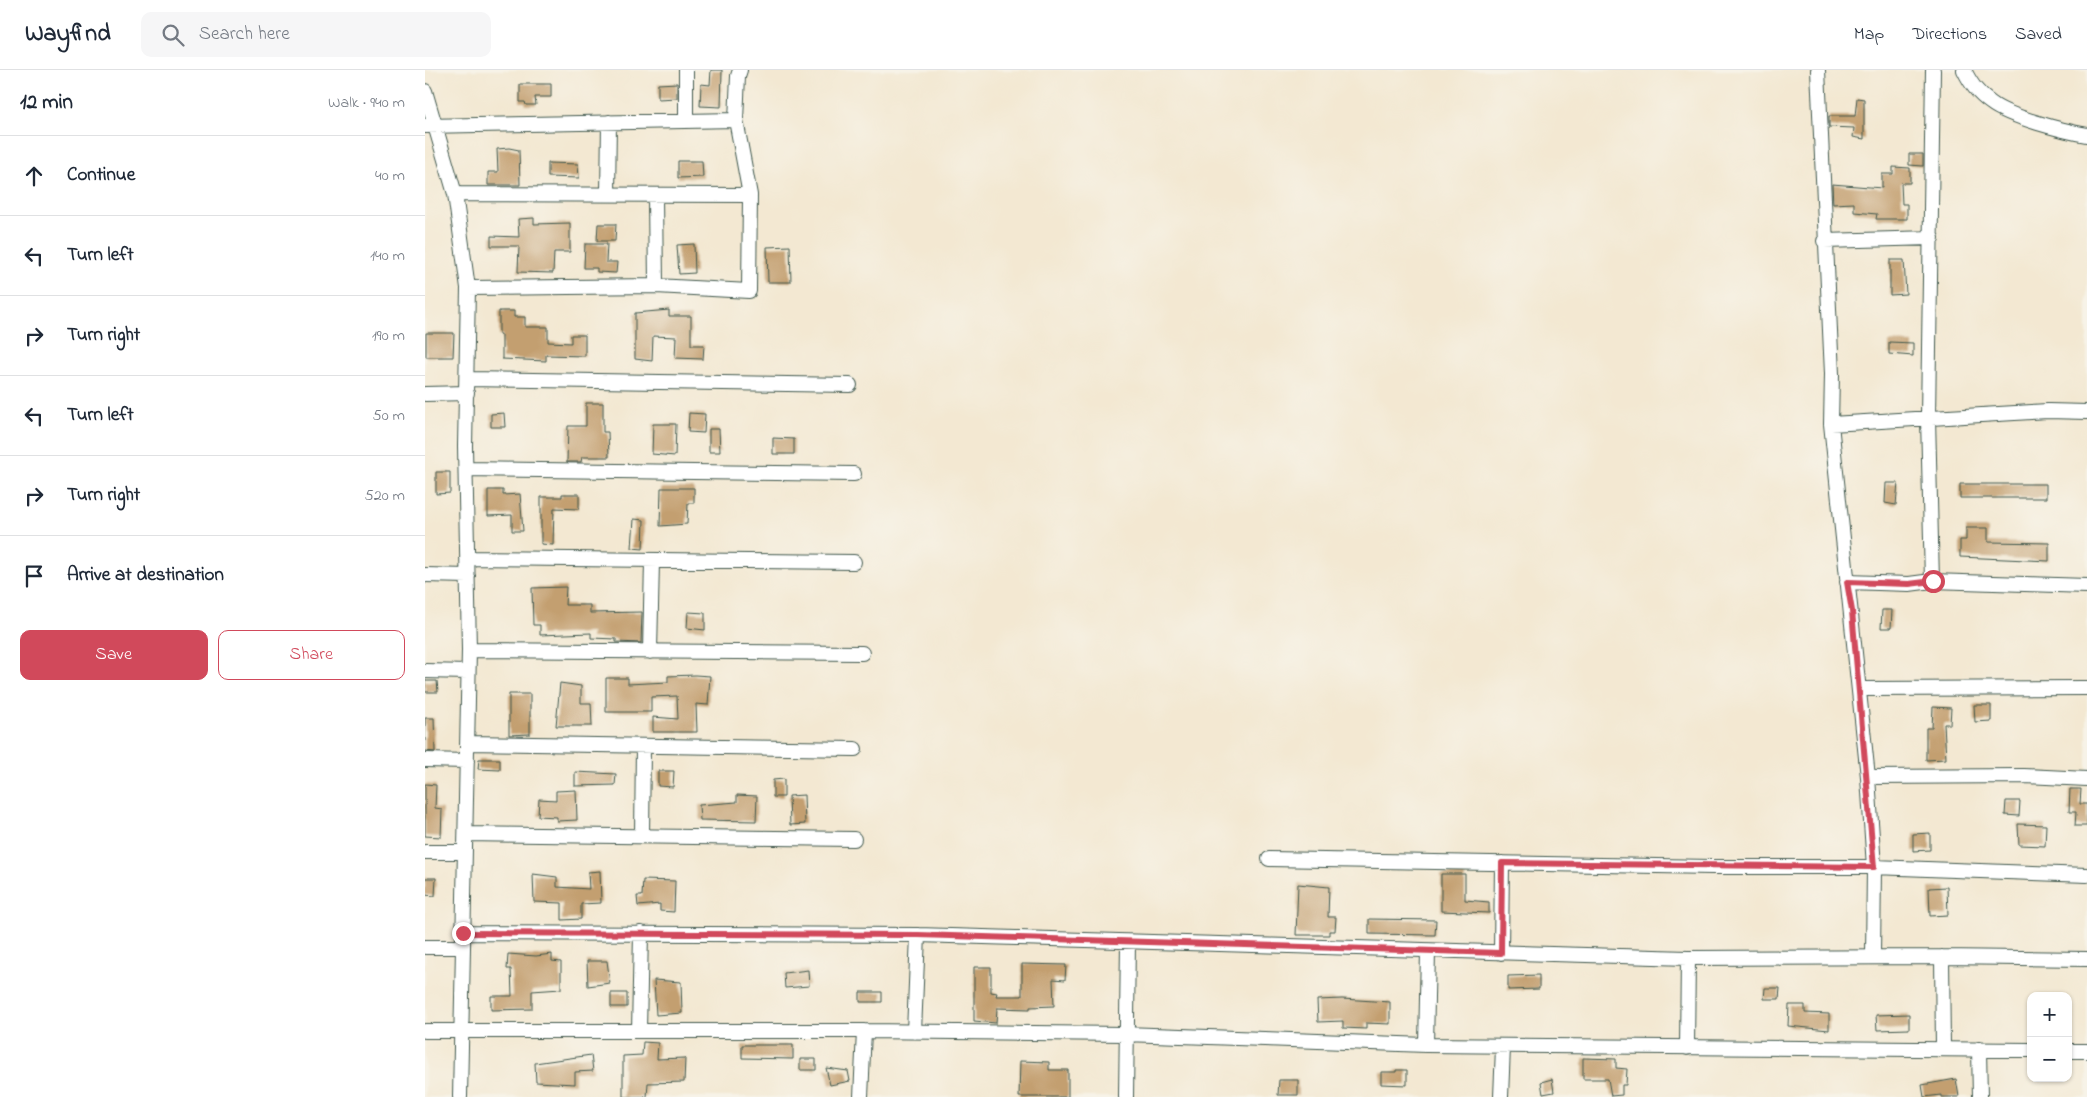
<!DOCTYPE html>
<meta charset="utf-8">
<style>
:root{--surface:#fff;--page:#f6f6f7;--text:#1f2937;--muted:#747a83;--line:#e0e1e3;--accent:#d1495b}
body{margin:0;font-family:"Indie Flower",sans-serif;background:var(--page);color:var(--text)}
.controls{position:absolute;right:15px;bottom:15px;display:grid;overflow:hidden;border-radius:10px;box-shadow:0 1px 4px #0004}
.controls button{width:45px;height:45px;display:grid;place-items:center;padding:0;border:0;border-bottom:1px solid var(--line);background:var(--surface);color:var(--text);font:25px sans-serif}
.stop{position:absolute;width:15px;height:15px;margin:-11px;border:4px solid #d1495b;border-radius:50%;background:#fff}
.stop.end{background:#d1495b;border-color:#fff;box-shadow:0 1px 5px #0008}
.list{margin:0;padding:0;list-style:none}
h2{display:flex;justify-content:space-between;align-items:center;height:65px;margin:0;padding:0 20px;font-size:21px}
h2 small{font-size:16px;font-weight:400;color:var(--muted)}
.list li{display:grid;grid-template-columns:32px 1fr auto;gap:15px;align-items:center;box-sizing:border-box;height:80px;padding:0 20px;border-top:1px solid var(--line)}
.list b{display:block;font-size:19px;white-space:nowrap}
.list em{font-size:16px;font-style:normal;color:var(--muted)}
.actions{display:flex;gap:10px;padding:15px 20px}
.actions a{flex:1;padding:11px 0;border:1px solid var(--accent);border-radius:10px;text-align:center;font-size:18px;color:var(--accent)}
.actions .main{background:var(--accent);color:#fff}
.icon{flex:none;width:28px;height:28px;fill:none;stroke:currentColor;stroke-width:2;stroke-linecap:round;stroke-linejoin:round}
.map{position:relative;flex:none;width:1662px;height:1027px;overflow:hidden}
header{display:flex;align-items:center;gap:30px;box-sizing:border-box;height:70px;padding:0 25px;background:var(--surface);border-bottom:1px solid var(--line)}
header strong{font-size:24px}
nav{display:flex;gap:28px;margin-inline-start:auto;font-size:18px}
.search{width:350px;height:45px;background:var(--page);display:flex;align-items:center;gap:12px;box-sizing:border-box;padding:0 18px;border-radius:10px;color:var(--muted);font-size:19px}
main{display:flex}
aside{flex:1;background:var(--surface)}
.map>svg:first-child{display:block}
</style>
<header>
<strong>Wayfind</strong>
<div class="search"><svg class="icon" aria-label="search" viewBox="0 0 24 24"><circle cx="10" cy="10" r="6"/><path d="M15 15l6 6"/></svg>Search here</div>
<nav><a>Map</a><a>Directions</a><a>Saved</a></nav>
</header>
<main>
<aside>
<h2>12 min<small>Walk · 940 m</small></h2>
<ul class="list">
<li><svg class="icon" aria-label="ahead" viewBox="0 0 24 24"><path d="M12 20V5M6 11l6-6 6 6"/></svg><div><b>Continue</b></div><em>40 m</em></li>
<li><svg class="icon" aria-label="left" viewBox="0 0 24 24"><path d="M17 20v-9H6M10 6l-5 5 5 5"/></svg><div><b>Turn left</b></div><em>140 m</em></li>
<li><svg class="icon" aria-label="right" viewBox="0 0 24 24"><path d="M7 20v-9h11M14 6l5 5-5 5"/></svg><div><b>Turn right</b></div><em>190 m</em></li>
<li><svg class="icon" aria-label="left" viewBox="0 0 24 24"><path d="M17 20v-9H6M10 6l-5 5 5 5"/></svg><div><b>Turn left</b></div><em>50 m</em></li>
<li><svg class="icon" aria-label="right" viewBox="0 0 24 24"><path d="M7 20v-9h11M14 6l5 5-5 5"/></svg><div><b>Turn right</b></div><em>520 m</em></li>
<li><svg class="icon" aria-label="arrive" viewBox="0 0 24 24"><path d="M6 21V4h12l-3 4 3 4H6"/></svg><div><b>Arrive at destination</b></div></li>
</ul>
<div class="actions"><a class="main">Save</a><a>Share</a></div>
</aside>
<div class="map">
<svg width="1662" height="1027" viewBox="0 0 1662 1027">
<rect width="100%" height="100%" fill="#f7f3e8"/>
<filter id="ink" filterUnits="userSpaceOnUse"><feTurbulence type="fractalNoise" baseFrequency=".02" numOctaves="2"/><feDisplacementMap in="SourceGraphic" scale="10" xChannelSelector="R" yChannelSelector="G"/><feConvolveMatrix kernelMatrix="1 2 1 2 8 2 1 2 1" color-interpolation-filters="sRGB"/></filter>
<filter id="wash" filterUnits="userSpaceOnUse"><feTurbulence type="fractalNoise" baseFrequency=".0096" numOctaves="4" result="noise"/><feDisplacementMap in="SourceGraphic" scale="20" xChannelSelector="R" yChannelSelector="G"/><feGaussianBlur stdDeviation="1.12" result="paint"/><feColorMatrix in="noise" values="0 0 0 0 0 0 0 0 0 0 0 0 0 0 0 0 0 1.4 0 .05"/><feComposite in="paint" operator="in"/></filter>
<g filter="url(#wash)">
<rect width="100%" height="100%" fill="#f3e8d2"/>
<g id="blocks">
<!-- building -->
<path fill="#c39f6f" d="M 286,0 L 297,0 L 296,37 L 275,36 L 276,14 L 285,15 Z
M 252,13 L 252,28 L 233,29 L 233,14 Z
M 95,14 L 126,14 L 126,27 L 110,27 L 111,35 L 101,35 L 100,32 L 95,32 Z
M 1432,28 L 1439,29 L 1439,69 L 1428,67 L 1429,58 L 1404,57 L 1404,46 L 1430,46 Z
M 84,78 L 94,80 L 95,115 L 63,115 L 63,102 L 73,102 L 72,79 Z
M 1484,84 L 1498,84 L 1498,96 L 1484,95 Z
M 253,91 L 277,91 L 278,107 L 253,108 Z
M 123,93 L 153,94 L 154,108 L 123,107 Z
M 1468,97 L 1485,98 L 1485,113 L 1476,113 L 1477,134 L 1482,134 L 1482,149 L 1451,149 L 1452,144 L 1429,142 L 1429,133 L 1408,134 L 1407,114 L 1457,118 L 1457,104 L 1468,104 Z
M 109,148 L 109,154 L 145,153 L 145,182 L 129,182 L 128,203 L 93,202 L 94,176 L 66,176 L 66,166 L 94,167 L 93,149 Z
M 173,154 L 191,154 L 190,171 L 172,171 Z
M 160,174 L 182,174 L 181,192 L 192,192 L 191,203 L 172,202 L 172,198 L 159,198 Z
M 269,174 L 270,203 L 254,204 L 252,175 Z
M 365,176 L 366,212 L 343,212 L 342,177 Z
M 1465,190 L 1479,190 L 1481,224 L 1465,225 Z
M 244,240 L 244,246 L 266,246 L 266,275 L 279,275 L 278,289 L 250,288 L 251,267 L 228,266 L 227,291 L 210,289 L 210,243 Z
M 74,241 L 89,241 L 89,247 L 100,247 L 100,257 L 123,257 L 123,272 L 146,273 L 146,265 L 160,265 L 160,286 L 121,285 L 121,291 L 77,289 L 77,265 L 74,265 Z
M 1,263 L 29,263 L 28,287 L 1,287 Z
M 1464,272 L 1488,273 L 1488,286 L 1464,284 Z
M 161,333 L 178,333 L 178,362 L 183,362 L 184,387 L 157,387 L 156,392 L 142,392 L 143,356 L 161,356 Z
M 79,343 L 80,357 L 66,357 L 66,344 Z
M 264,343 L 280,344 L 279,363 L 263,362 Z
M 228,354 L 251,354 L 250,386 L 227,384 Z
M 284,359 L 294,359 L 295,382 L 284,382 Z
M 348,368 L 369,369 L 369,384 L 348,384 Z
M 11,402 L 25,402 L 25,423 L 11,424 Z
M 1461,413 L 1473,413 L 1471,435 L 1460,433 Z
M 1535,414 L 1621,414 L 1621,428 L 1535,428 Z
M 236,418 L 269,418 L 269,433 L 263,433 L 262,454 L 235,456 Z
M 63,420 L 78,420 L 78,425 L 95,424 L 98,461 L 87,461 L 87,445 L 63,446 Z
M 137,424 L 154,424 L 154,439 L 129,438 L 128,475 L 116,474 L 116,427 L 137,427 Z
M 209,449 L 219,450 L 218,479 L 207,478 Z
M 1541,458 L 1563,458 L 1563,472 L 1624,473 L 1624,491 L 1535,487 L 1535,470 L 1541,470 Z
M 141,517 L 140,535 L 165,535 L 165,543 L 217,542 L 216,573 L 191,572 L 191,569 L 166,568 L 166,563 L 115,565 L 115,555 L 108,555 L 107,518 Z
M 1457,540 L 1467,540 L 1466,558 L 1456,558 Z
M 263,542 L 280,543 L 280,560 L 262,558 Z
M 270,605 L 285,606 L 283,635 L 271,634 L 272,662 L 228,662 L 228,647 L 253,649 L 252,626 L 226,627 L 226,642 L 181,642 L 181,608 L 203,608 L 203,614 L 243,612 L 243,606 Z
M 0,611 L 12,611 L 13,622 L 0,622 Z
M 135,613 L 156,616 L 156,633 L 166,633 L 167,656 L 131,656 Z
M 84,624 L 105,624 L 105,664 L 84,665 Z
M 1549,635 L 1566,635 L 1566,651 L 1550,652 Z
M 1508,637 L 1526,638 L 1525,654 L 1519,654 L 1521,689 L 1501,690 L 1501,658 L 1507,658 Z
M 0,648 L 9,648 L 10,682 L 0,681 Z
M 54,689 L 75,689 L 75,700 L 53,699 Z
M 233,701 L 249,701 L 248,717 L 233,716 Z
M 150,702 L 191,704 L 190,715 L 150,716 Z
M 359,709 L 359,727 L 348,727 L 348,710 Z
M 0,714 L 11,715 L 10,738 L 17,739 L 16,767 L 0,766 Z
M 1645,719 L 1656,719 L 1655,734 L 1662,734 L 1662,756 L 1650,756 L 1651,742 L 1644,742 Z
M 151,720 L 152,750 L 132,751 L 132,747 L 113,746 L 114,729 L 131,730 L 131,721 Z
M 312,725 L 332,726 L 331,751 L 275,750 L 274,735 L 312,732 Z
M 379,725 L 380,754 L 365,755 L 364,726 Z
M 1581,731 L 1595,731 L 1594,746 L 1580,745 Z
M 1593,754 L 1621,755 L 1620,776 L 1594,775 Z
M 1505,763 L 1505,780 L 1488,781 L 1488,764 Z
M 175,801 L 176,833 L 156,834 L 156,849 L 137,850 L 137,833 L 109,832 L 108,804 L 132,807 L 132,817 L 164,819 L 163,802 Z
M 1016,804 L 1040,804 L 1040,830 L 1064,832 L 1064,843 L 1016,841 Z
M 0,808 L 11,808 L 10,826 L 0,825 Z
M 218,810 L 250,811 L 249,842 L 235,841 L 235,834 L 213,836 L 212,826 L 217,826 Z
M 873,814 L 904,817 L 903,847 L 911,847 L 910,861 L 904,861 L 904,865 L 871,865 Z
M 1522,817 L 1523,845 L 1505,846 L 1504,818 Z
M 944,849 L 1011,850 L 1010,865 L 944,864 Z
M 83,884 L 111,886 L 127,884 L 127,891 L 136,892 L 136,919 L 107,921 L 107,939 L 66,940 L 66,926 L 87,926 L 86,899 L 82,899 Z
M 162,891 L 182,891 L 185,913 L 163,916 Z
M 597,894 L 641,895 L 640,910 L 628,909 L 629,936 L 605,937 L 605,939 L 572,938 L 571,953 L 549,951 L 549,897 L 566,897 L 566,922 L 572,923 L 571,926 L 597,926 Z
M 383,900 L 384,916 L 360,918 L 359,903 Z
M 1114,905 L 1114,919 L 1083,920 L 1083,906 Z
M 229,910 L 256,912 L 257,943 L 231,945 Z
M 1340,918 L 1355,918 L 1354,929 L 1339,929 Z
M 435,922 L 457,922 L 457,932 L 435,932 Z
M 186,923 L 202,923 L 202,937 L 186,937 Z
M 917,929 L 965,932 L 965,954 L 941,953 L 941,959 L 918,958 L 918,951 L 893,952 L 892,930 Z
M 1364,935 L 1380,935 L 1380,943 L 1404,944 L 1404,960 L 1363,956 Z
M 1484,944 L 1484,959 L 1452,960 L 1451,945 Z
M 218,972 L 233,973 L 232,989 L 260,988 L 259,1012 L 223,1013 L 222,1027 L 198,1027 L 198,986 L 217,985 Z
M 317,975 L 368,975 L 368,989 L 317,988 Z
M 166,985 L 168,1001 L 150,1002 L 150,1014 L 111,1012 L 110,993 Z
M 1158,988 L 1191,989 L 1191,998 L 1202,999 L 1201,1015 L 1197,1015 L 1197,1025 L 1186,1026 L 1183,1009 L 1158,1009 Z
M 375,989 L 391,989 L 391,1000 L 375,1000 Z
M 595,991 L 624,992 L 624,1000 L 643,1000 L 643,1027 L 594,1027 Z
M 401,998 L 423,1001 L 425,1011 L 405,1015 Z
M 971,1000 L 982,1000 L 982,1015 L 956,1014 L 956,1002 L 971,1002 Z
M 1127,1009 L 1129,1022 L 1118,1024 L 1116,1012 Z
M 1531,1009 L 1534,1027 L 1516,1027 L 1516,1025 L 1499,1027 L 1497,1015 Z
M 854,1010 L 873,1010 L 873,1025 L 853,1025 Z"/>
</g>
</g>
<g filter="url(#ink)">
<use href="#blocks" fill-opacity="0" stroke="#3f574c" stroke-width="1"/>
<g fill="none" stroke-linecap="round" stroke-linejoin="round">
<!-- minor casing -->
<g stroke="#3f574c" stroke-width="16">
<path id="minor" d="M 1393,0 L 1407,304 L 1406,354 L 1443,707 L 1449,797 L 1448,887
M 1539,0 C 1546,14 1553,24 1566,33 C 1584,47 1639,61 1662,65
M 0,21 L 30,124 L 43,218 L 40,376 L 44,580 L 35,1027
M 261,51 L 261,0
M 0,56 L 311,50
M 30,124 L 325,125
M 183,125 L 184,52
M 230,125 L 231,216
M 1399,171 L 1507,168
M 43,218 L 231,216 L 324,221 L 325,125 L 311,50 L 313,6 L 315,0
M 43,309 L 425,315
M 0,324 L 42,323
M 1406,354 L 1623,341 L 1662,342
M 41,399 L 429,404
M 42,488 L 429,492
M 0,505 L 43,506
M 1507,511 L 1662,516
M 1422,512 L 1484,514 L 1507,511 L 1503,348 L 1508,0
M 44,580 L 437,583
M 225,582 L 227,491
M 0,601 L 43,602
M 1434,619 L 1662,618
M 42,673 L 430,679
M 0,690 L 42,691
M 1443,707 L 1599,706 L 1662,709
M 41,764 L 429,769
M 217,766 L 218,676
M 0,782 L 40,782
M 844,789 L 1287,797 L 1449,797 L 1662,805
M 38,863 L 493,865 L 1263,888 L 1517,887 L 1662,889
M 0,877 L 37,877
M 1076,883 L 1077,793
M 1517,887 L 1518,978
M 0,961 L 439,961 L 700,964 L 1001,975 L 1606,980
M 214,961 L 216,863
M 489,962 L 493,865
M 1001,975 L 1003,881
M 1262,978 L 1263,888
M 1554,979 L 1555,1027
M 1643,981 L 1662,981
M 436,1027 L 439,961
M 701,1027 L 703,872
M 1076,1027 L 1078,977"/>
</g>
<!-- minor -->
<use href="#minor" stroke="#fff" stroke-width="14"/>
</g>
</g>
<g fill="none" stroke-linecap="round" stroke-linejoin="round" filter="url(#ink)">
<!-- route -->
<path stroke="#d1495b" stroke-width="6" d="M 38,863 L 493,865 L 1076,883 L 1077,793 L 1449,797 L 1427,541 L 1422,512 L 1484,514 L 1508,511"/>
</g>
</svg>
<div class="controls">
<button>+</button>
<button>−</button>
</div>
<div class="stop" style="left:1508px;top:511px"></div>
<div class="stop end" style="left:38px;top:863px"></div>
</div>
</main>
